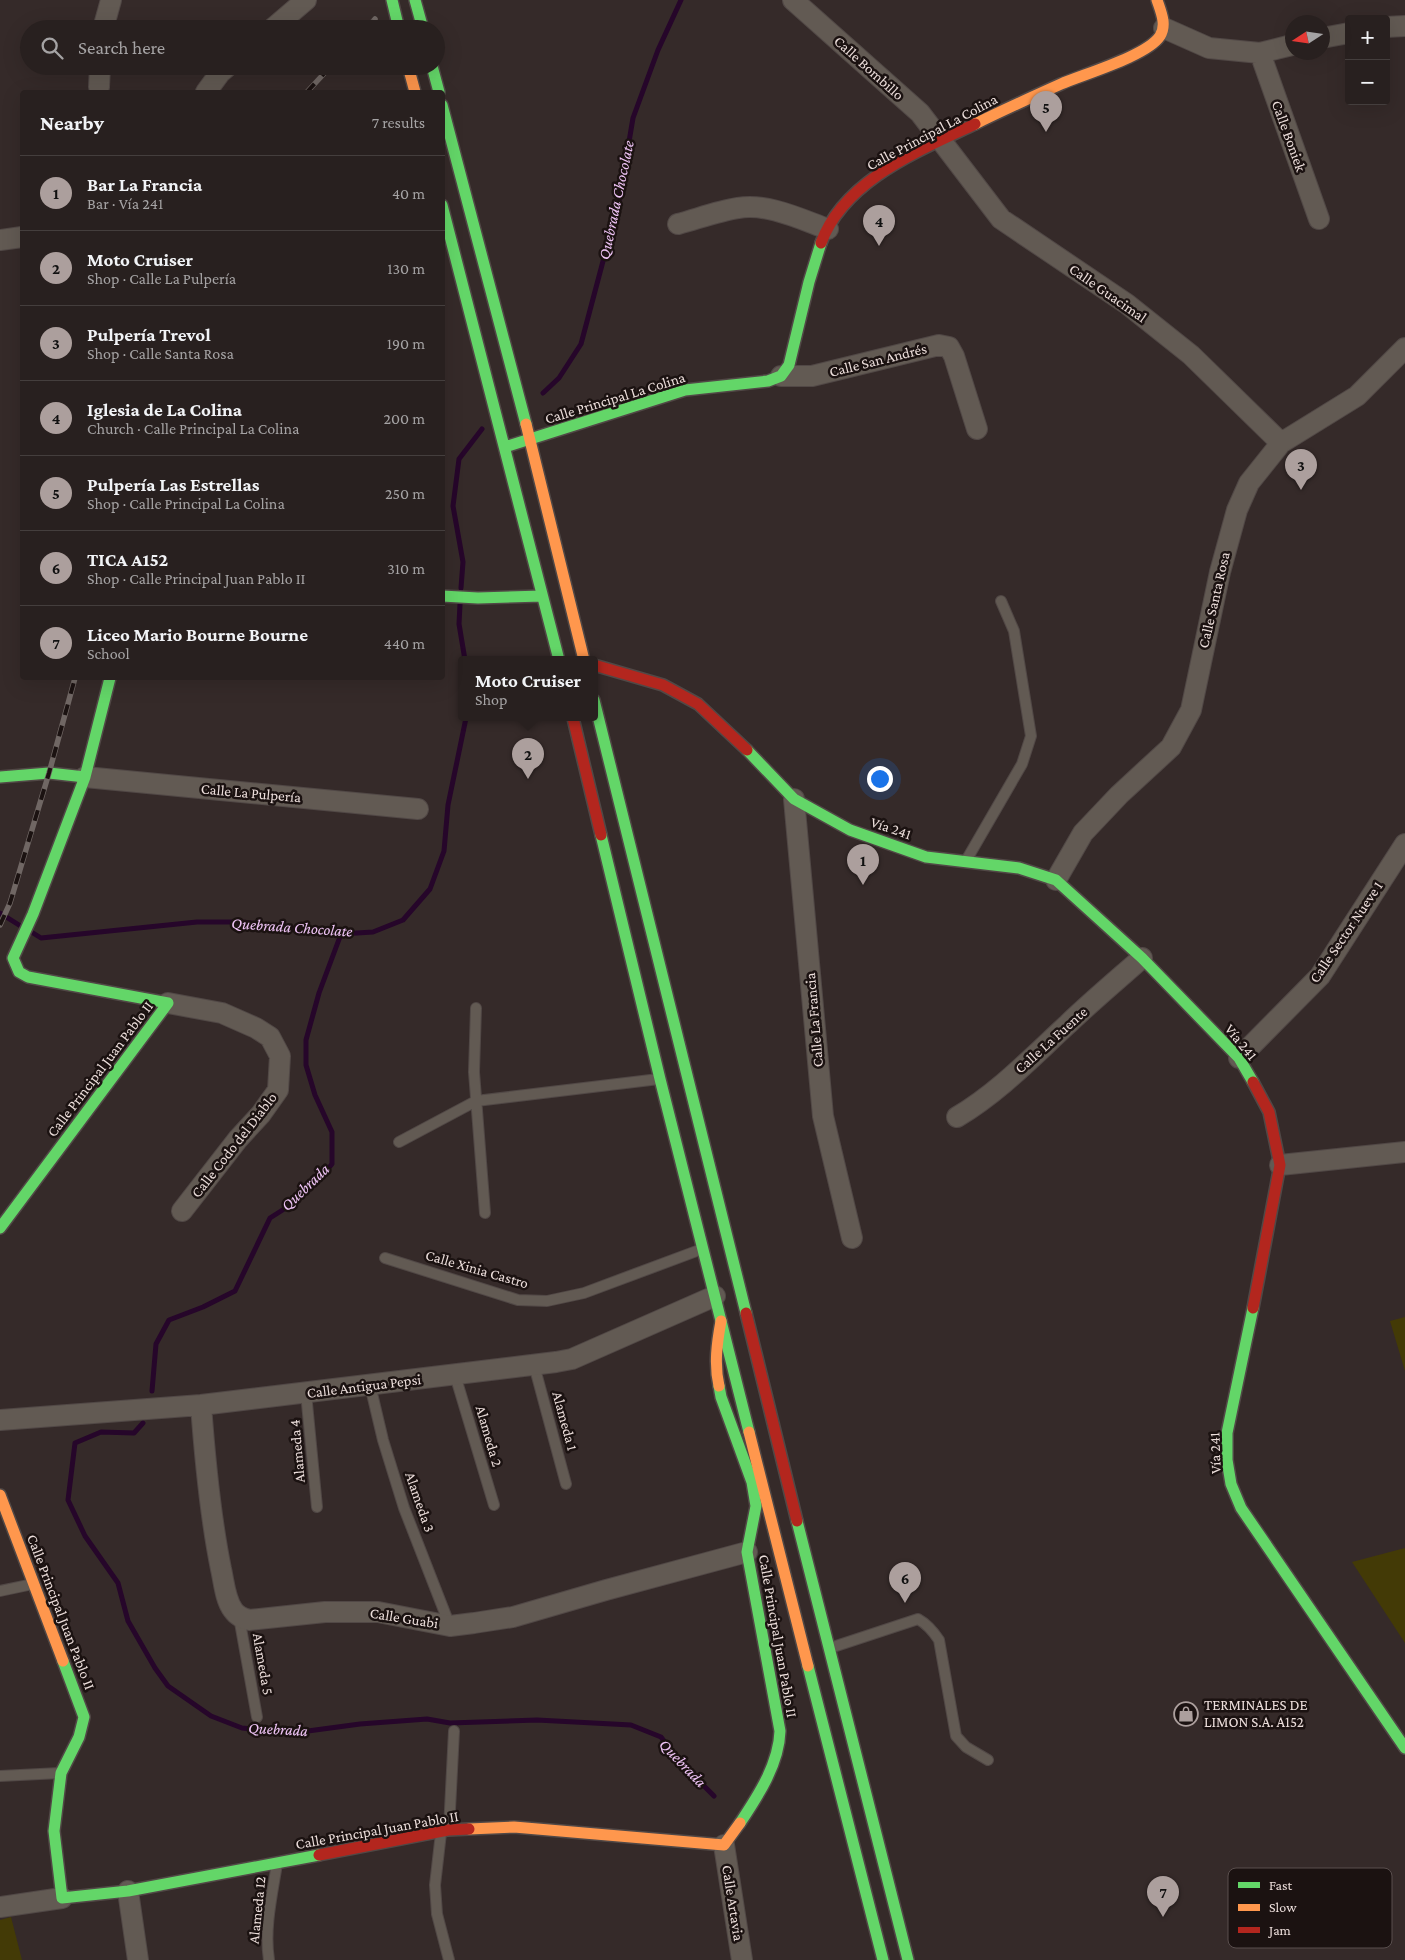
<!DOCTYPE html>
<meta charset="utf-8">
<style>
:root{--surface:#28201f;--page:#302828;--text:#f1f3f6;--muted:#a5a3a4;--line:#443e3d;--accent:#ac9f9d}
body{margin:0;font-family:"Crimson Pro",serif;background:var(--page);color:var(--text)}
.controls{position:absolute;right:15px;top:15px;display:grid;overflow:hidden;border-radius:5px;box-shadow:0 5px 20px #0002}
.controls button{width:45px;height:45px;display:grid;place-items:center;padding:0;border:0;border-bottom:1px solid var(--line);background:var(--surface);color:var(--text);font:25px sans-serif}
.compass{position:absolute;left:1285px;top:15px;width:45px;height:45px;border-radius:50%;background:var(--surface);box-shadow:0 5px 20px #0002;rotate:258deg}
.you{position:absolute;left:879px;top:778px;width:18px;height:18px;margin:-12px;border:4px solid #fff;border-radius:50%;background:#1a73e8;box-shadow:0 0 0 8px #1a73e833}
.badge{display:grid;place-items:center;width:32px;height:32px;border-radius:50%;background:var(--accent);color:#111;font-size:16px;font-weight:700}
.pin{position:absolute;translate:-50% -41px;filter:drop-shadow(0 1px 2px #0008)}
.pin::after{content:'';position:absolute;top:26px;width:18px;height:15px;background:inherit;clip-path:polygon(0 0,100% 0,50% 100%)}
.popup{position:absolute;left:458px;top:656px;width:140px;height:65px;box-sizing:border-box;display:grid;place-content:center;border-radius:5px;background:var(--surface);filter:drop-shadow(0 1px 4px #0005);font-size:16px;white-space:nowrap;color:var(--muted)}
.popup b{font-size:19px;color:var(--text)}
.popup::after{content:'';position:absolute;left:50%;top:100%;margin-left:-10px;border:10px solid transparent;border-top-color:var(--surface)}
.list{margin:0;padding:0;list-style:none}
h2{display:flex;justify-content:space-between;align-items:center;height:65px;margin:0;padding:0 20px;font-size:21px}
h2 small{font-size:16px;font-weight:400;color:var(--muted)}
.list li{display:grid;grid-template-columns:32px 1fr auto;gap:15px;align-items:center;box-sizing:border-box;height:75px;padding:0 20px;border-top:1px solid var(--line)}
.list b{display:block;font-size:19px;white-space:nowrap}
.list p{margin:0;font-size:16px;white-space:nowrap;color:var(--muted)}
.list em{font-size:16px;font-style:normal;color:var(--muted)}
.icon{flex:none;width:28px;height:28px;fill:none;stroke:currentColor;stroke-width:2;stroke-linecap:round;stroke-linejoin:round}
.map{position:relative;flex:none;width:1405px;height:1960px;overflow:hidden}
.search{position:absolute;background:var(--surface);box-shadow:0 5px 20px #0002;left:20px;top:20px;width:425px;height:55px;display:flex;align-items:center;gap:12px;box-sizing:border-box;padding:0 18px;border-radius:28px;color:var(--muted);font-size:19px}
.panel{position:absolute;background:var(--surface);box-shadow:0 5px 20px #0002;left:20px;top:90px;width:425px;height:590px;border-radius:5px}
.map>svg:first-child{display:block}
</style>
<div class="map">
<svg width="1405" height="1960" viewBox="0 0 1405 1960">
<rect width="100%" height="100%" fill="#352a29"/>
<!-- green -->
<path fill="#433a06" d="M 1405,1317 L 1405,1371 L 1390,1321 Z
M 1405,1548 L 1405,1643 L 1352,1562 Z
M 11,1917 L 22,1960 L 0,1960 L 0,1920 Z"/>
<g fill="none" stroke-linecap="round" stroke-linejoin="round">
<!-- stream -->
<path stroke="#26062a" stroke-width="5" d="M 543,393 L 559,378 L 581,344 L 619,201 L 633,118 L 658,50 L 681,0
M 461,588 L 463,562 L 453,506 L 459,459 L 482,429
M 460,604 L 459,624 L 465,660
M 0,913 L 19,925
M 33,933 L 41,938 L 197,922 L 242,922 L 341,934 L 373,932 L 403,920 L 430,889 L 444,851 L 448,805 L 466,718
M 152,1391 L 156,1344 L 169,1320 L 203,1307 L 235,1291 L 270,1218 L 292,1204 L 316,1183 L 332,1164 L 332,1132 L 315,1095 L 306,1065 L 306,1040 L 319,993 L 341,934
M 143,1423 L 134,1433 L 101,1432 L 75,1443 L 68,1500 L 85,1536 L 118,1583 L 128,1621 L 155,1668 L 168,1686 L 211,1716 L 242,1728 L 293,1733 L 360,1724 L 427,1719 L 450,1723 L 537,1720 L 631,1725 L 661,1737 L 679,1761 L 714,1796"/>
<!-- lane casing -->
<g stroke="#514846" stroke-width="12">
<path id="lane" d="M 967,859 L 1022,764 L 1031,736 L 1014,631 L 1001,601
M 476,1008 L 474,1072 L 485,1213
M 399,1142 L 476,1101 L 659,1079
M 385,1258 L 518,1300 L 547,1301 L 584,1293 L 702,1249
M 534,1365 L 566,1484
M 455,1375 L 494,1505
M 370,1385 L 383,1440 L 404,1508 L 450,1626
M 306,1393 L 317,1507
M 0,1591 L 33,1584
M 239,1617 L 257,1717
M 830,1648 L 918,1619 C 927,1624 933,1631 939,1640 L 956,1736 L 966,1747 L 988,1760
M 0,1776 L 60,1773
M 449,1829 L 454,1731
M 441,1833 L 435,1885 L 437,1914 L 449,1960
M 269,1960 C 264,1929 272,1895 277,1864"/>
</g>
<!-- street casing -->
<g stroke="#514846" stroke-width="22">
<path id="street" d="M 793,0 L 920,113 L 1001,219 L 1127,304 L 1191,355 L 1281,443
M 1386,27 L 1405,26
M 1164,28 L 1209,48 L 1260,53 L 1292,45
M 103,29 L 111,0
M 272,29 L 306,0
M 1322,38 L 1349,33
M 1260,53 L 1319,219
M 99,87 L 100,66
M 206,92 L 220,73 L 228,66
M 678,224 C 697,219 718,211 738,208 C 768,203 800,219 828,229
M 0,240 L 22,237
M 781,376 L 812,376 L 939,345 L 949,347 L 954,356 L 977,429
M 85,777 L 418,809
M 794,799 L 823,1116 L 852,1238
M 1056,880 L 1083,833 L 1119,795 L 1171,747 L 1191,710 L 1220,572 L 1237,510 L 1249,483 L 1281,443 L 1357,396 L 1405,348
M 168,1003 L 222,1013 L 256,1028 L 270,1037 L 280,1056 L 278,1090 L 261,1114 L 238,1139 L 182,1211
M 1239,1058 L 1320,976 L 1405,844
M 957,1117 C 999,1092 1032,1057 1068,1024 C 1092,1001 1117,980 1142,958
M 1280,1165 L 1405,1152
M 201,1405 C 205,1460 210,1515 221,1569 C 224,1582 225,1599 233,1610 C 237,1616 242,1618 249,1620 L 325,1612 L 378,1612 L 450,1626 L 474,1623 L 513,1617 L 606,1590 L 747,1552
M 0,1420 L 201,1405 L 556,1362 L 572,1359 L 715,1296
M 724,1845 L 742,1960
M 128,1891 L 138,1960
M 0,1907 L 62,1898"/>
</g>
<!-- fast casing -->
<g stroke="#514846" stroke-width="14">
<path id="fast" d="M 392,0 L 399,29
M 415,0 L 423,29
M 432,66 L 439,92
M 442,105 L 526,424
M 442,205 L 559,660
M 508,446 L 685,390 L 768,381 L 781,376 L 789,365 L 809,282 L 821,243
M 442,596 L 478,598 L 542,596
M 594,700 L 746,1313
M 747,750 L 794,799 L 850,830 L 926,857 L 1019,868 L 1056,880 L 1142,958 L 1239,1058 L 1253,1082
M 0,777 L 49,773 L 85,777 L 110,678
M 601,835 L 660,1079 L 749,1432
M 0,1228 L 168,1003 L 28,977 L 19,972 L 13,958 L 33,914 L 85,777
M 1253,1308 L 1227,1433 L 1227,1460 L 1231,1484 L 1241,1508 L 1405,1748
M 719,1386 L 721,1397 L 752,1482 L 756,1506 L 747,1552 L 780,1731 C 779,1764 758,1796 740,1823
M 797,1521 L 908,1960
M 63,1661 L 84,1717 L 79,1737 L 61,1773 L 54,1831 L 62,1898 L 128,1891 L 319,1855
M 808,1666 L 883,1960"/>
</g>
<!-- slow casing -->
<g stroke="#514846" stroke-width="14">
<path id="slow" d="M 408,66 L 415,92
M 975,124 C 1003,110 1032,97 1061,84 C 1084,74 1147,56 1160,36 C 1167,25 1161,12 1157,0
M 526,424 L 584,660
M 719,1386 C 714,1364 717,1343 721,1321
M 749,1432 L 808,1666
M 0,1495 L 63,1661
M 469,1829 L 514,1827 L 724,1845 L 740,1823"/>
</g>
<!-- jam casing -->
<g stroke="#514846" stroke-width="14">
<path id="jam" d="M 821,243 C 844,180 918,151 975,124
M 594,665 L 663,685 L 698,704 L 747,750
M 573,718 L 601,835
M 1253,1082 L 1269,1112 L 1280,1165 L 1253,1308
M 746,1313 L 797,1521
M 319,1855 L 448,1830 L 469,1829"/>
</g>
<!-- lane -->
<use href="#lane" stroke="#625a53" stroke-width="10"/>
<!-- street -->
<use href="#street" stroke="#625a53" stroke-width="20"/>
<!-- fast -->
<use href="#fast" stroke="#63d668" stroke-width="11"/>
<!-- slow -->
<use href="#slow" stroke="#ff974d" stroke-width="11"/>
<!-- jam -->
<use href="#jam" stroke="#b3261e" stroke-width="11"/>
<!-- rail casing -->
<g stroke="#706764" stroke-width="5.5">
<path id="rail" d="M 366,29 L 375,19
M 307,92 L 331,66
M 0,925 L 10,903 L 49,773 L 75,678"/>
</g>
<!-- rail -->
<use href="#rail" stroke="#1b1211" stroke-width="4" stroke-dasharray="11" stroke-linecap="butt"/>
</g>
<!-- icons -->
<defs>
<g id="shop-ring" transform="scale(1.25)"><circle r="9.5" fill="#1b1211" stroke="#ac9f9d" stroke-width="1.5"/><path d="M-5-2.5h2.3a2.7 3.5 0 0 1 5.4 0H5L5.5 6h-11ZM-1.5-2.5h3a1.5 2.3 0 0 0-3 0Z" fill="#ac9f9d"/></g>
</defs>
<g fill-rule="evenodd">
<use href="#shop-ring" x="1186" y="1714"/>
</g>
<g text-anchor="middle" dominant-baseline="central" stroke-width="5" stroke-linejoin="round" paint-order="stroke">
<!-- street labels -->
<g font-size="15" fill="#ecdedb" stroke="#1b1211">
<text transform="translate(869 68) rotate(42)">Calle Bombillo</text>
<text transform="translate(932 132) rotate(-28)">Calle Principal La Colina</text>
<text transform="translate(1289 136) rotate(70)">Calle Boniek</text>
<text transform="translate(1108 293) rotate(35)">Calle Guacimal</text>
<text transform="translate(878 360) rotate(-14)">Calle San Andrés</text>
<text transform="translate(615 398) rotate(-17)">Calle Principal La Colina</text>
<text transform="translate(1214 600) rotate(-77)">Calle Santa Rosa</text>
<text transform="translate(251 793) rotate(5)">Calle La Pulpería</text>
<text transform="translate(891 828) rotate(19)">Vía 241</text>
<text transform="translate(1346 932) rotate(-56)">Calle Sector Nueve 1</text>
<text transform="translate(814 1020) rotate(-95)">Calle La Francia</text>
<text transform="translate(1051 1040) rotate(-42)">Calle La Fuente</text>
<text transform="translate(1241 1042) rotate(51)">Vía 241</text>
<text transform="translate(100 1069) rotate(-53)">Calle Principal Juan Pablo II</text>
<text transform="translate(234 1145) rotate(-52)">Calle Codo del Diablo</text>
<text transform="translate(477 1269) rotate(16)">Calle Xinia Castro</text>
<text transform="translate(364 1386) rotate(-7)">Calle Antigua Pepsi</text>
<text transform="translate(565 1421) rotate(75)">Alameda 1</text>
<text transform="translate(489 1436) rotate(74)">Alameda 2</text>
<text transform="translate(297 1451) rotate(-95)">Alameda 4</text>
<text transform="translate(1215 1453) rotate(-92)">Vía 241</text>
<text transform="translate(420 1502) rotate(71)">Alameda 3</text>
<text transform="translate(61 1612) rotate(69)">Calle Principal Juan Pablo II</text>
<text transform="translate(404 1618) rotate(9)">Calle Guabi</text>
<text transform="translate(778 1636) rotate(80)">Calle Principal Juan Pablo II</text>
<text transform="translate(263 1664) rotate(80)">Alameda 5</text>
<text transform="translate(377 1830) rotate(-10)">Calle Principal Juan Pablo II</text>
<text transform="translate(733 1903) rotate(81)">Calle Artavia</text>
<text transform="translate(257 1910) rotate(-84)">Alameda 12</text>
</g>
<!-- poi labels -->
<g font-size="15" fill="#ecdedb" stroke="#1b1211" text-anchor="start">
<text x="1204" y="1705">TERMINALES DE<tspan x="1204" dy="17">LIMON S.A. A152</tspan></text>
</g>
<!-- water labels -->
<g font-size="16" font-style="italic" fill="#efc4f6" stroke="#1b1211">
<text transform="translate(616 200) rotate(-78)">Quebrada Chocolate</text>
<text transform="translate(292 927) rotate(4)">Quebrada Chocolate</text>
<text transform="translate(305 1187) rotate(-44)">Quebrada</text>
<text transform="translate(278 1729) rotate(3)">Quebrada</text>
<text transform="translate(683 1763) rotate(46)">Quebrada</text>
</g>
</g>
<!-- legend -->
<rect x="1228" y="1868" width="164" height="80" rx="8" fill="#1b1211" stroke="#5a4f4e" stroke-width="1"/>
<rect x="1238" y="1882" width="22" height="6" fill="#63d668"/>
<rect x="1238" y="1904" width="22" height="7" fill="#ff974d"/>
<rect x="1238" y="1927" width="22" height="6" fill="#b3261e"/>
<g font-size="14" fill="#ecdedb">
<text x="1269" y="1890">Fast</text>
<text x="1269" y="1912">Slow</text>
<text x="1269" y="1935">Jam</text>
</g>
</svg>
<div class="controls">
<button>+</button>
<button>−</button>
</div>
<svg class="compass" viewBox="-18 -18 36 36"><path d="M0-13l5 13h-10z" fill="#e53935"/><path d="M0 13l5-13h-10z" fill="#a5a3a4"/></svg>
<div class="you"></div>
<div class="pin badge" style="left:863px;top:885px">1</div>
<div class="pin badge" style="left:528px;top:779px">2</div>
<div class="popup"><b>Moto Cruiser</b>Shop</div>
<div class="pin badge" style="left:1301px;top:490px">3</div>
<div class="pin badge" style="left:879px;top:246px">4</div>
<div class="pin badge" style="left:1046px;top:132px">5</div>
<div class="pin badge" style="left:905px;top:1603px">6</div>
<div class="pin badge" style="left:1163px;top:1917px">7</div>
<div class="search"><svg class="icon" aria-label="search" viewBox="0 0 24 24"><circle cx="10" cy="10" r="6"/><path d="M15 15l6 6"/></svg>Search here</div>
<section class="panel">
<h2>Nearby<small>7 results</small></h2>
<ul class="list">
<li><span class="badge">1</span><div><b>Bar La Francia</b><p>Bar · Vía 241</p></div><em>40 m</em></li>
<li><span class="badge">2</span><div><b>Moto Cruiser</b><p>Shop · Calle La Pulpería</p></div><em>130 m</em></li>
<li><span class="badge">3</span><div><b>Pulpería Trevol</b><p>Shop · Calle Santa Rosa</p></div><em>190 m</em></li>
<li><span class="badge">4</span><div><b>Iglesia de La Colina</b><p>Church · Calle Principal La Colina</p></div><em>200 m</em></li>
<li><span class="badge">5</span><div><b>Pulpería Las Estrellas</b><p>Shop · Calle Principal La Colina</p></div><em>250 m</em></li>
<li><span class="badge">6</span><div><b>TICA A152</b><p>Shop · Calle Principal Juan Pablo II</p></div><em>310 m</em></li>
<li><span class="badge">7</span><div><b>Liceo Mario Bourne Bourne</b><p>School</p></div><em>440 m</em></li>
</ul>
</section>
</div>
